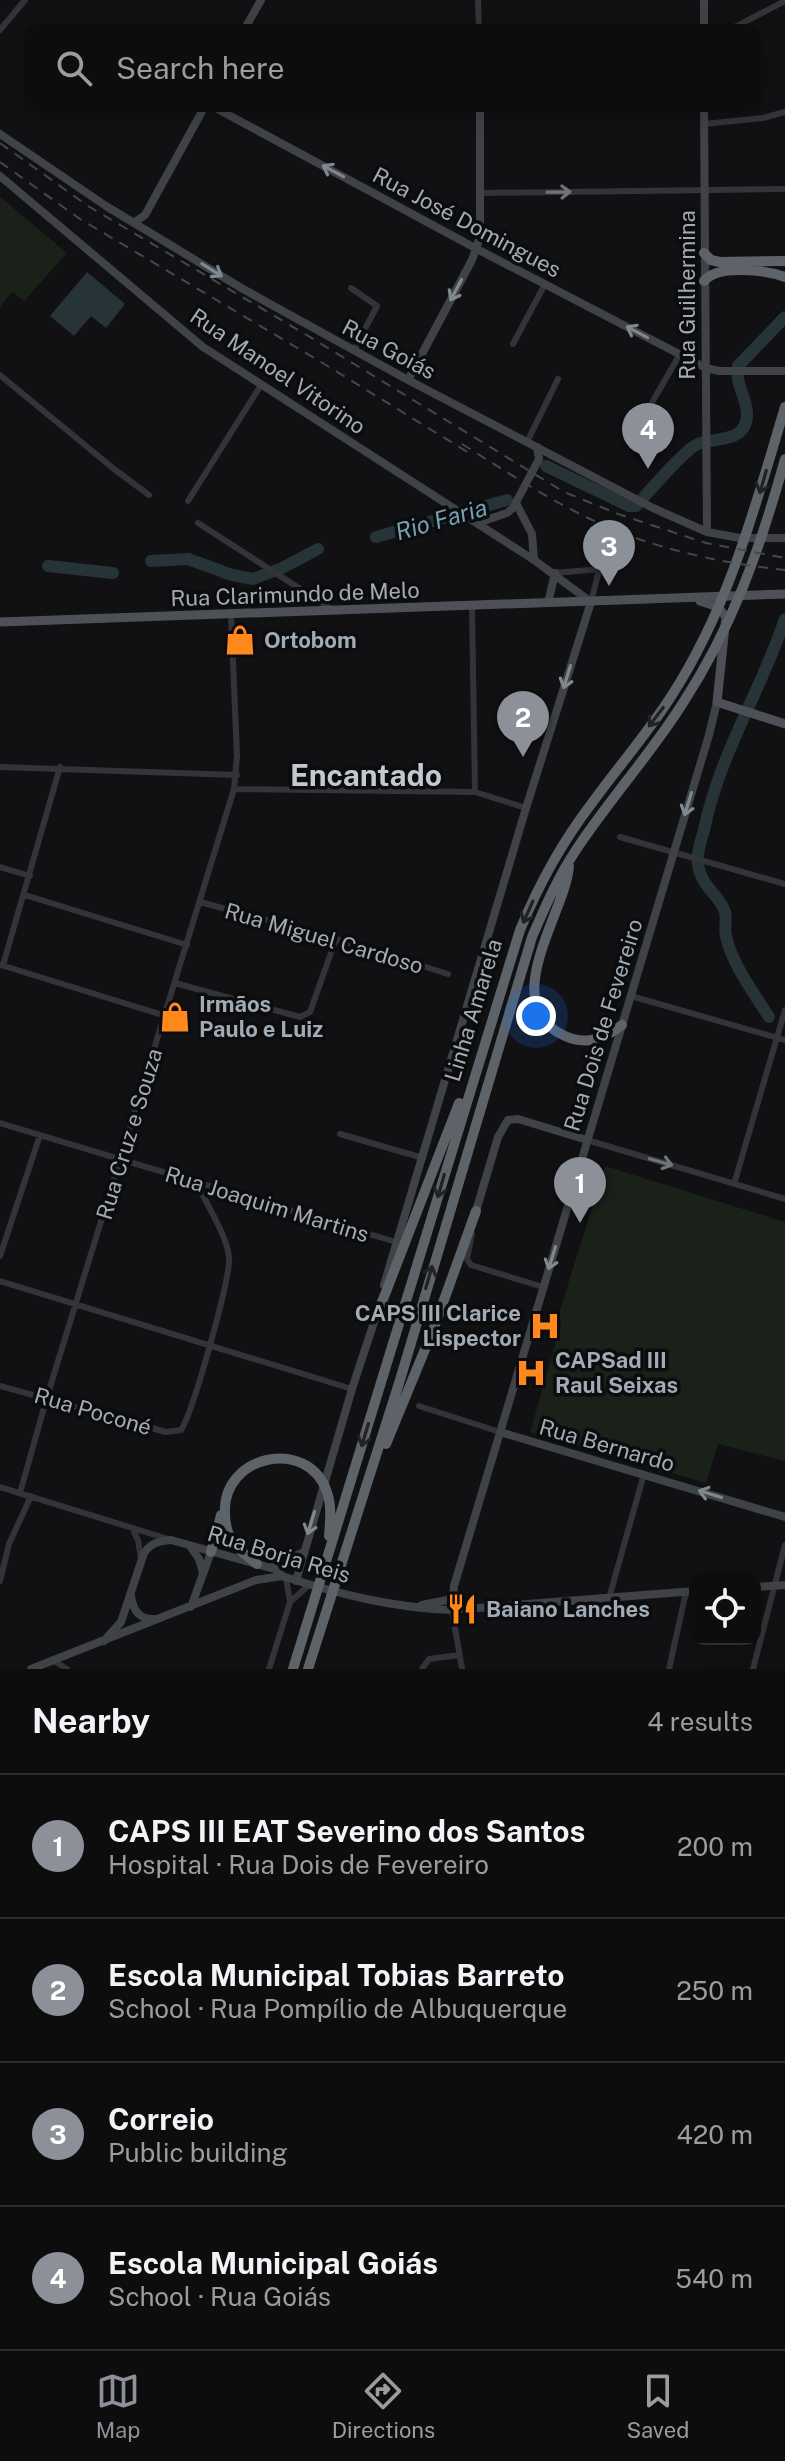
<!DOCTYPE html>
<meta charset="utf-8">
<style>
:root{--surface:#0d0d0e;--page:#1b1b1c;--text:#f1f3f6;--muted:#9a9c9e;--line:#2d2d2e;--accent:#8c9099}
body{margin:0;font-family:"Public Sans",sans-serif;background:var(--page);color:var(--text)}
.controls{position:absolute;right:24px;bottom:24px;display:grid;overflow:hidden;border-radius:16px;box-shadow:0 4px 20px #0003}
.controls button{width:72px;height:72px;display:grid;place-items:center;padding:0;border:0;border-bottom:2px solid var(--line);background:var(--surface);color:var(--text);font:40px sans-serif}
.you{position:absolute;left:536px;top:1016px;width:28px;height:28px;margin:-20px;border:6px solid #fff;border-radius:50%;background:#1a73e8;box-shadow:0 0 0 12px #1a73e833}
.badge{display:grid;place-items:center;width:52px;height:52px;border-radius:50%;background:var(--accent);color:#fff;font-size:26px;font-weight:700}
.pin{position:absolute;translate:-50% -66px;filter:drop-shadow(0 2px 4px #0008)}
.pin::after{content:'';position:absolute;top:42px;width:28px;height:24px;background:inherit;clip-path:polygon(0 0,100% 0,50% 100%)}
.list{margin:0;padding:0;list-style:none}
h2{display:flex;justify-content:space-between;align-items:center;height:104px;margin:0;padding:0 32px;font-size:34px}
h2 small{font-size:26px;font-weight:400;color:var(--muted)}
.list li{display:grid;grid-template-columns:52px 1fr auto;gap:24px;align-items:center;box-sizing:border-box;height:144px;padding:0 32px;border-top:2px solid var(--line)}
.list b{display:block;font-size:30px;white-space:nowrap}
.list p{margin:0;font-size:26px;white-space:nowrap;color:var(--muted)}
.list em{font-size:26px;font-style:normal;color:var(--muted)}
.icon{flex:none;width:44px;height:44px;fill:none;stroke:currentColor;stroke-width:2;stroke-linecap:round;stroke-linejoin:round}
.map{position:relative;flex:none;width:785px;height:1669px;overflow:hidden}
.search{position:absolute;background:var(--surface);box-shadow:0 4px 20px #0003;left:24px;right:24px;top:24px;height:88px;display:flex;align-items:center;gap:20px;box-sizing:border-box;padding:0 28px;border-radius:16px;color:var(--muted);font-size:30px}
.sheet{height:680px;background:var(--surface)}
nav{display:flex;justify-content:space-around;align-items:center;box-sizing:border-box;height:112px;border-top:2px solid var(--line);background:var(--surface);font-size:22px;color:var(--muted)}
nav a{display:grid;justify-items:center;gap:4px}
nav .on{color:var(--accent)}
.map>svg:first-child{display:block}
</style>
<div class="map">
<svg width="785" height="1669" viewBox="0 0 785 1669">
<rect width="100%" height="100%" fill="#111113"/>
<!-- green -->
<path fill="#192119" d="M 0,197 L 67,253 L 24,301 L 12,292 L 0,307 Z
M 605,1166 L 785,1222 L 785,1461 L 718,1444 L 706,1483 L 530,1432 L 561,1324 L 559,1313 Z"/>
<!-- water -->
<path fill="#263337" d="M 87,272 L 125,304 L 106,328 L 91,316 L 74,336 L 50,316 Z"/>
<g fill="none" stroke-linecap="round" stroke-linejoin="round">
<!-- river -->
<path stroke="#263337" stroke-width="12" d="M 546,466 L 629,506 L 636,506 C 647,494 685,449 698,444 C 716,437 746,443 747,415 C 748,399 735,386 738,366 L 785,317
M 376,537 L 507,500
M 151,561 L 188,559 L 232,575 L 253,579 L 282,568 L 318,549
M 48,566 L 113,573
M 769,1017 C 753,992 732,964 726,936 C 724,928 727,920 725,912 C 719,894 702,888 698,865 C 696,854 701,841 704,830 C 719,755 761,691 785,619"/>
<!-- street -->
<path stroke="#323438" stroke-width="6" d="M 478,0 L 479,30
M 0,30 L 25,0
M 729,30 L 785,1
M 704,124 L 763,118 L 785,112
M 481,193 L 785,189
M 351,288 L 377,306 L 354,350
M 513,344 L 545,284
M 0,375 L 114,469 L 149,495
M 646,413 L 680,354
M 527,442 L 558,379
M 188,501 L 261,385
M 198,523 L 333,610
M 555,573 L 600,569
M 591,602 L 605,547
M 472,607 L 475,792
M 0,767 L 237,775
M 234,789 L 475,792 L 526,808
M 620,837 L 785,884
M 0,867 L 30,876
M 25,895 L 187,945
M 200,902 L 336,939 L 448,974
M 1,965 L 166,1016
M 3,965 L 60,767
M 175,983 L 300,1017 L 310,1012 L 336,939
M 631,996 L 785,1040
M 0,1123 L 396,1242
M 340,1134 L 423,1158
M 587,1140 L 785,1199
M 734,1184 L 785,1010
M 472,1234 L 467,1259 L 471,1265 L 543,1287
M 0,1256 L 40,1135
M 0,1281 L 352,1389
M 0,1386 L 166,1432 L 181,1430 C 193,1412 231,1277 229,1257 C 227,1235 206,1204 197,1183
M 419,1406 L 500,1432
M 0,1487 L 168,1539
M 20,1493 L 47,1397 L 234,789 L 237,756 L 231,614
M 132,1528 L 138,1540 L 141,1559
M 0,1581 L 9,1544 L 31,1496
M 609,1598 L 644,1474
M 290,1602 L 309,1585
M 452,1610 L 462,1669
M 54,1661 L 67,1669
M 269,1669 L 290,1602 L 286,1578
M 422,1669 L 429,1659 L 459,1655
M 669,1669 L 686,1592
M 753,1669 L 785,1545"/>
<!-- secondary -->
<path stroke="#3f4348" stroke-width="8" d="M 704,0 L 704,30
M 244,30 L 261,0
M 212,106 L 477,249 L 706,368 L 719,371 L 785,371
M 704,106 L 707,532
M 0,134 L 106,206 L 243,289 L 408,380 L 653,508 L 707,532 L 740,538 L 785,538
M 0,176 L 203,347 L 534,560 L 591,602 L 526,808 L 384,1285
M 135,222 L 145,215 L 205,106
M 408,380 L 472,260 L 480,237 L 480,106
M 516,503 L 532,534 L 534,560
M 478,523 L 507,513 L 513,508 L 539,459 L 537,447
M 548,603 L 555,573
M 476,1211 L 498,1137 L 508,1120 L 518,1119 L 587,1140
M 500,1432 L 785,1517
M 190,1546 L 199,1559 L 203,1573
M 270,1567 L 302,1553
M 296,1581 L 352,1389 L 378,1310
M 755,1587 L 785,1585
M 131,1596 C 133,1610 139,1620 155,1619
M 422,1605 L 452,1599
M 191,1607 L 211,1552
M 452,1610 L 454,1586 L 709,735 L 717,702
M 104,1641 L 121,1622 L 144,1553 C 151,1543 159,1541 171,1540 L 278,1570 L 282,1576 C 338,1594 394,1608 452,1610 L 695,1591
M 31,1669 L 256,1580 L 282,1576"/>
<!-- primary -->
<path stroke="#4d5157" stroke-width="9" d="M 700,601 L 718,607 L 726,617 L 717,702 L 785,724
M 0,622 L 785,594"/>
<!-- highway -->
<path stroke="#5d6369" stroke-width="10" d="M 704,253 L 711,260 L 720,262 L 785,261
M 704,281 C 718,264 766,270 785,277
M 569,866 C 566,912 495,1005 565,1036 C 587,1046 605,1038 622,1025
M 377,1315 L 459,1103
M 386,1444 L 435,1325 L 476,1211
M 211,1552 L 221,1515
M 257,1564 C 249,1558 240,1551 234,1543 C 227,1534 225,1524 225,1513 C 222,1455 308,1436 327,1492 C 332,1506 330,1522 329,1536
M 293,1669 L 520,930 C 539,884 562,842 592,803 C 618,767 648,733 672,695 C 729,607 755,507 785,407
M 308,1669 L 400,1380 L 532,937 C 545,907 558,877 576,850 C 609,800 649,756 681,706 C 733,627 760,549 785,459"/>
<!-- rail -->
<path stroke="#44484d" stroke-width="2" stroke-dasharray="10 8" stroke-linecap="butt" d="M 0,143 L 88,206 L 305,334 L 564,492 L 618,514 L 706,543 L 785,558
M 0,162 L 80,219 L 321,362 L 469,453
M 462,444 C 507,472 552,502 601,524 C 659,550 721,563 785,570"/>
</g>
<!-- one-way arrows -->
<defs><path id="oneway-shaft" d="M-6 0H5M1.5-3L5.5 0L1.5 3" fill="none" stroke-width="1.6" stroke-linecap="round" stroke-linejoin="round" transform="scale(2)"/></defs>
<g stroke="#7f878f">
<use href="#oneway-shaft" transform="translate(333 171) rotate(-152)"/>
<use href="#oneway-shaft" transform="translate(212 270) rotate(32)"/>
<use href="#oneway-shaft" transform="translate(456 290) rotate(118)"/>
<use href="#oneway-shaft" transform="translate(637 332) rotate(-152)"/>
<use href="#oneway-shaft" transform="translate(567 677) rotate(107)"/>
<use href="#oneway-shaft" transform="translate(688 804) rotate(107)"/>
<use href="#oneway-shaft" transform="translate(552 1258) rotate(107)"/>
<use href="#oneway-shaft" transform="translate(710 1494) rotate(-163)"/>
<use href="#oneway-shaft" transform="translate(311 1523) rotate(107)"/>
</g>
<g stroke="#6f757d">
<use href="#oneway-shaft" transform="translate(559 192) rotate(-1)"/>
<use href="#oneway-shaft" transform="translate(661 1162) rotate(16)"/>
</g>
<g stroke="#202225">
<use href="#oneway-shaft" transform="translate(763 482) rotate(106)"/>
<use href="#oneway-shaft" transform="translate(656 717) rotate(127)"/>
<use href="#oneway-shaft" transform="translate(528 912) rotate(114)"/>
<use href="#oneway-shaft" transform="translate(441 1186) rotate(106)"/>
<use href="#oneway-shaft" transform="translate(429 1277) rotate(-74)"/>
<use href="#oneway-shaft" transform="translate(365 1435) rotate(107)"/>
</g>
<!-- icons -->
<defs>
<g id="shop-bare" transform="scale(2.4)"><path d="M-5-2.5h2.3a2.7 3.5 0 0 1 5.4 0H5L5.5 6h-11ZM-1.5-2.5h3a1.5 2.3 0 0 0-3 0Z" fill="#ff891c" stroke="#0c0c0e" stroke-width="2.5" paint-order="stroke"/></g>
<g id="hospital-bare" transform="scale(2.4)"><path d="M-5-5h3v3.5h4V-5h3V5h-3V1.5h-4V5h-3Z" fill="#ff891c" stroke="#0c0c0e" stroke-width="2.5" paint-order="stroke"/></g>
<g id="restaurant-bare" transform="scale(2.4)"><path d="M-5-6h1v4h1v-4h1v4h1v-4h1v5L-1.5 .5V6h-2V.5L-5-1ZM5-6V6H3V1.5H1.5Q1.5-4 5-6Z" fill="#ff891c" stroke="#0c0c0e" stroke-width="2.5" paint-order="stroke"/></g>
</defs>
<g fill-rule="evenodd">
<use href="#shop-bare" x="240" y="640"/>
<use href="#shop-bare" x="175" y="1017"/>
<use href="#hospital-bare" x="545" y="1326"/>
<use href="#hospital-bare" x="531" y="1373"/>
<use href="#restaurant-bare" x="462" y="1609"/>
</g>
<g text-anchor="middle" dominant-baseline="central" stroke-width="7" stroke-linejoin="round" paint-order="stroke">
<!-- street labels -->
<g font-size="22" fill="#a1abb5" stroke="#0c0c0e">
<text transform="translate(467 222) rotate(28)">Rua José Domingues</text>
<text transform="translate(687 295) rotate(-90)">Rua Guilhermina</text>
<text transform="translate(389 349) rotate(28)">Rua Goiás</text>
<text transform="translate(278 371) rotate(34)">Rua Manoel Vitorino</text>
<text transform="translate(295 594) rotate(-2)">Rua Clarimundo de Melo</text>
<text transform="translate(324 938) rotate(16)">Rua Miguel Cardoso</text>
<text transform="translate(473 1010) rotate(-73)">Linha Amarela</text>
<text transform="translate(603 1025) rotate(-73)">Rua Dois de Fevereiro</text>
<text transform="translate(129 1134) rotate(-73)">Rua Cruz e Souza</text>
<text transform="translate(267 1204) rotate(17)">Rua Joaquim Martins</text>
<text transform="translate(93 1411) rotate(16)">Rua Poconé</text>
<text transform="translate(607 1445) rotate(16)">Rua Bernardo</text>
<text transform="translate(279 1554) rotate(17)">Rua Borja Reis</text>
</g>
<!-- poi labels -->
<g font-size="22" font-weight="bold" fill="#a1abb5" stroke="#0c0c0e" text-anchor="start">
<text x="264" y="640">Ortobom</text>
<text x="199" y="1004">Irmãos<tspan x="199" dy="25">Paulo e Luiz</tspan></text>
<text x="521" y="1313" text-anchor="end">CAPS III Clarice<tspan x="521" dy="25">Lispector</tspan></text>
<text x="555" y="1360">CAPSad III<tspan x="555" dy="25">Raul Seixas</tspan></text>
<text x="486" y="1609">Baiano Lanches</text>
</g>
<!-- water labels -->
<g font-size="24" font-style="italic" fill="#74a1b3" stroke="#0c0c0e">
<text transform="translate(441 519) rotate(-16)">Rio Faria</text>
</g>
<!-- district labels -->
<g font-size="30" font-weight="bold" fill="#c2c9d0" stroke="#0c0c0e">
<text x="366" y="775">Encantado</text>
</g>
</g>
</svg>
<div class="controls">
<button><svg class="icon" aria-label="locate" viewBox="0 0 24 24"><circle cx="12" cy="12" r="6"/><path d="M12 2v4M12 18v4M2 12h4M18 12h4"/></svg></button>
</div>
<div class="you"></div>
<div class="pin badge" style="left:580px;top:1223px">1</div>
<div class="pin badge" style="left:523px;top:757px">2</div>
<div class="pin badge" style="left:609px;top:586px">3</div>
<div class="pin badge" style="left:648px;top:469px">4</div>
<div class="search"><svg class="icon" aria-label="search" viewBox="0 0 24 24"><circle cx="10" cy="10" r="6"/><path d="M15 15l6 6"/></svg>Search here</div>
</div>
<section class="sheet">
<h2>Nearby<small>4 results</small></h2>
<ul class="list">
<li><span class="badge">1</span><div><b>CAPS III EAT Severino dos Santos</b><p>Hospital · Rua Dois de Fevereiro</p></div><em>200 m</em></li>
<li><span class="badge">2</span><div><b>Escola Municipal Tobias Barreto</b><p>School · Rua Pompílio de Albuquerque</p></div><em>250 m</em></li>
<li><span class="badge">3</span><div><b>Correio</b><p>Public building</p></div><em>420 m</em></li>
<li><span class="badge">4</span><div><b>Escola Municipal Goiás</b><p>School · Rua Goiás</p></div><em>540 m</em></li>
</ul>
</section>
<nav>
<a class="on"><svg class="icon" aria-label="map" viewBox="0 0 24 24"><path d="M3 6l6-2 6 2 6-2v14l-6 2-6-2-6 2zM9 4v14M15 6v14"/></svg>Map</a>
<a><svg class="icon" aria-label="directions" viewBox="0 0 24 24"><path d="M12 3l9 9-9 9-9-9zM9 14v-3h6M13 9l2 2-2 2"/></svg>Directions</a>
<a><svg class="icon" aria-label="saved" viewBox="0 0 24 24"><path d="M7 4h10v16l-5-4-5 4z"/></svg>Saved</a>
</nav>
